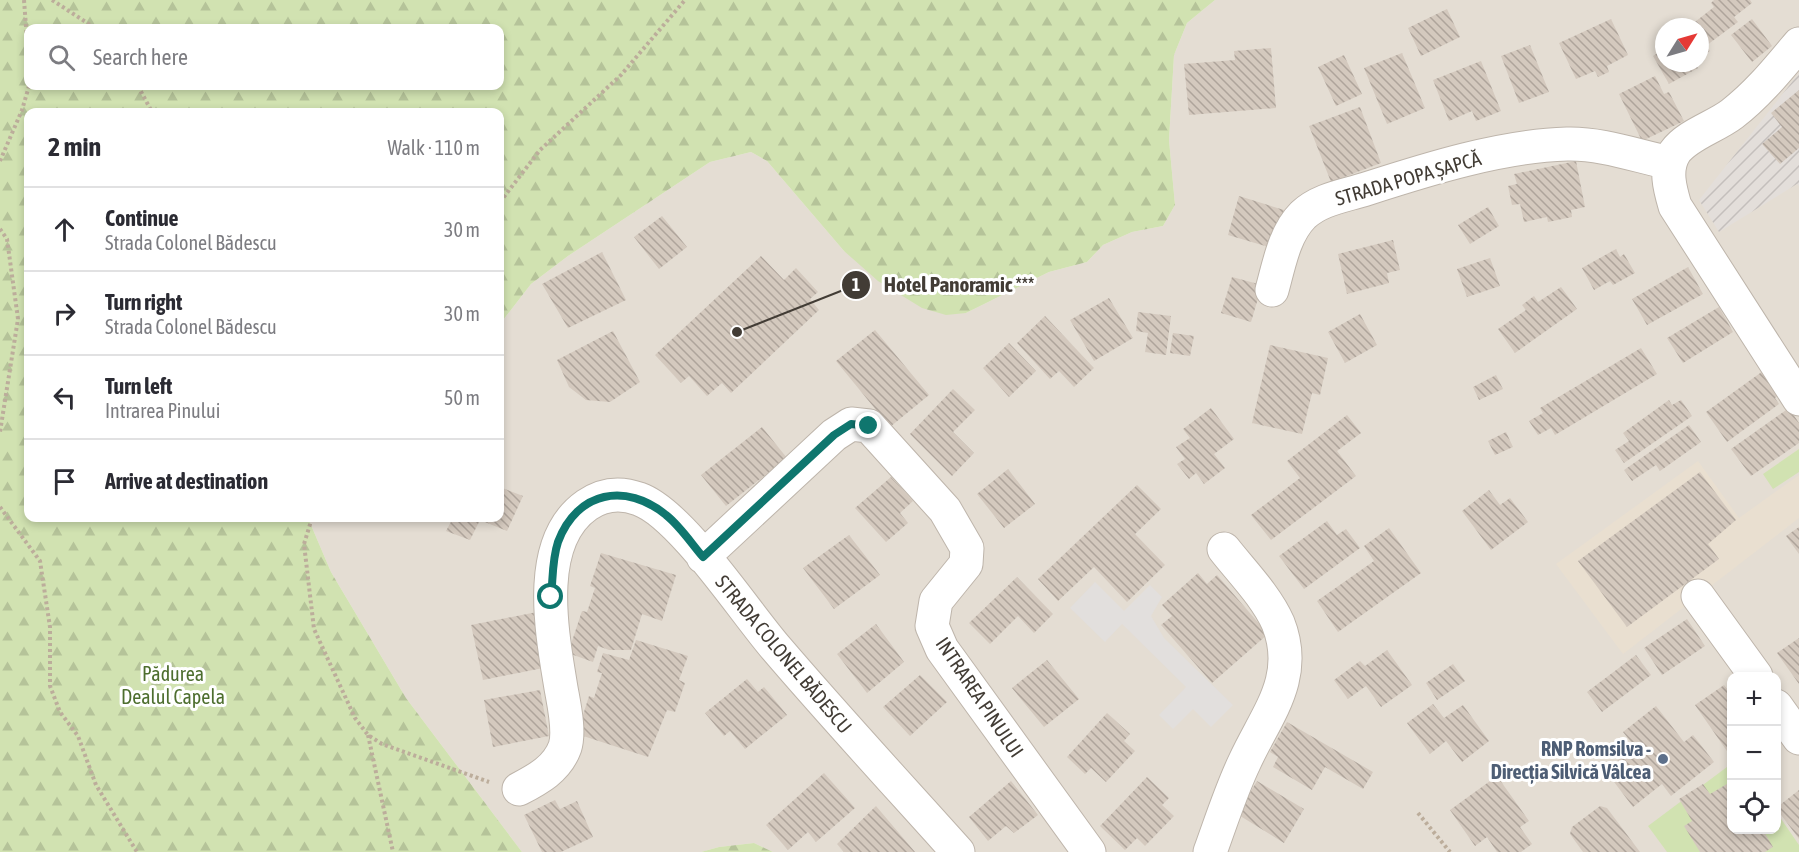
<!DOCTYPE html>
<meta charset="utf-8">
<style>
:root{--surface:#fff;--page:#f7f7f7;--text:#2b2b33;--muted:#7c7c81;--line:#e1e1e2}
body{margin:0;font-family:"Asap Condensed",sans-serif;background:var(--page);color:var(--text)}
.controls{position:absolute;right:18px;bottom:18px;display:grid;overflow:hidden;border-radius:12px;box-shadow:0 3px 9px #0003}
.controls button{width:54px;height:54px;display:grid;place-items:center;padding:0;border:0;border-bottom:2px solid var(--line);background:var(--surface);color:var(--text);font:30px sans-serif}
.compass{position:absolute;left:1655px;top:18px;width:54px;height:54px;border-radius:50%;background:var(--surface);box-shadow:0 3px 9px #0003;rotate:53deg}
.stop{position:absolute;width:18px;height:18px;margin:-14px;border:4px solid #0f766e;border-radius:50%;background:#fff}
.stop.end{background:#0f766e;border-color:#fff;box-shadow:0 2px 6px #0008}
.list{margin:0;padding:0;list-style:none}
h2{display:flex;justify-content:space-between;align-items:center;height:78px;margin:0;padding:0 24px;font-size:26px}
h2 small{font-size:20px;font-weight:400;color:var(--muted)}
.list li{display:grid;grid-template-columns:39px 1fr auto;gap:18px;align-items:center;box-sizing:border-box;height:84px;padding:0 24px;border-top:2px solid var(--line)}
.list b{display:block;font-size:22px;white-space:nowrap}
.list p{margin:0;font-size:20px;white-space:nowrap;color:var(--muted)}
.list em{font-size:20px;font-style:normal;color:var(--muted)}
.icon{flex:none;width:33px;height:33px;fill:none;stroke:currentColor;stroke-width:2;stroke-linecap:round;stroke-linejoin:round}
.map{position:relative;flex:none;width:1799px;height:852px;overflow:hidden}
.search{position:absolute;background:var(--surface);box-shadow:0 3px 9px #0003;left:24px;top:24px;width:480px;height:66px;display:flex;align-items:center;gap:15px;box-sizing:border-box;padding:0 21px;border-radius:12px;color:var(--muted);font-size:22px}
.panel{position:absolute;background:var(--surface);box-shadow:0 3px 9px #0003;left:24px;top:108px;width:480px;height:414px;border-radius:12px}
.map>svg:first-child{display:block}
</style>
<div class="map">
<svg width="1799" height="852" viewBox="0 0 1799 852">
<defs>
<pattern id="industrial-furrows" width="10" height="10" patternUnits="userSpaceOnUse" patternTransform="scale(1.5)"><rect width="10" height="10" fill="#e3deda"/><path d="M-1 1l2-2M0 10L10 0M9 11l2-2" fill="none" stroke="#c4bfbc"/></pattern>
<pattern id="forest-firs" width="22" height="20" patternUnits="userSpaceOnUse" patternTransform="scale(1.5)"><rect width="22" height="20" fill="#d1e2b1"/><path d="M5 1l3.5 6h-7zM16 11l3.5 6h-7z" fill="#b5c399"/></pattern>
<pattern id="building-back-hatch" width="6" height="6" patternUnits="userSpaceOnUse" patternTransform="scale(1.5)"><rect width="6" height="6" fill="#d4c9be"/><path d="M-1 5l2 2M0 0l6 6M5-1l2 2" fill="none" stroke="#aea49b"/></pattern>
</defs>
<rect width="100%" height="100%" fill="#f1ece5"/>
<!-- residential -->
<path fill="#e4ddd3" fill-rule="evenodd" d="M 1215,0 L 1799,0 L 1799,852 L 773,852 L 754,843 L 719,847 L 701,852 L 522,852 L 406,698 L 331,572 L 308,518 L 500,518 L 500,324 L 531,284 L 568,256 L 710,162 L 751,152 L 767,161 L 844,251 L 966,313 L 1049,272 L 1087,262 L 1103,245 L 1132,232 L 1163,226 L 1175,205 L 1169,140 L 1174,55 L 1187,23 ZM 1664,27 L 1700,27 L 1700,63 L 1664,63 ZM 1732,676 L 1776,676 L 1776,830 L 1732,830 Z"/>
<!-- industrial -->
<path fill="url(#industrial-furrows)" d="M 1799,73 L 1799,186 L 1797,184 L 1719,232 L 1699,200 Z"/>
<!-- education -->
<path fill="#e9dfd0" d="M 1698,461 L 1739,518 L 1799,475 L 1799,518 L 1623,654 L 1556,564 Z"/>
<!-- green -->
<path fill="#d1e2b1" d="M 1799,449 L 1799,472 L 1773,489 L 1763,474 Z
M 1731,764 L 1732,830 L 1776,830 L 1777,813 L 1799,845 L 1799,852 L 1667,852 L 1648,826 Z"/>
<!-- forest -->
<path fill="url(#forest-firs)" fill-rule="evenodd" d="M 0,0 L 1215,0 L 1187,23 L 1174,55 L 1169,140 L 1175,205 L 1163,226 L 1132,232 L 1103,245 L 1087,262 L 1049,272 L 966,313 L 946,315 L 922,308 L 878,281 L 844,251 L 767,161 L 751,152 L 710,162 L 568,256 L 531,284 L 500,324 L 500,112 L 28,112 L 28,518 L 308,518 L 331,572 L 406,698 L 522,852 L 0,852 ZM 28,28 L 500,28 L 500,86 L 28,86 Z
M 754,843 L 773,852 L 701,852 L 719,847 Z"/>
<!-- parking -->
<path fill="#e2dfdd" d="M 1095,582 L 1124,611 L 1150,585 L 1162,597 L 1151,616 L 1164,638 L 1233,705 L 1211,727 L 1193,709 L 1173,729 L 1159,715 L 1186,687 L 1122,624 L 1105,642 L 1070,608 Z"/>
<!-- building -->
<path fill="url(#building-back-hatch)" d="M 1714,0 L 1750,0 L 1752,3 L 1734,17 L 1738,22 L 1707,45 L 1700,36 L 1700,27 L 1691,25 L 1714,7 L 1711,3 Z
M 1447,9 L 1460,37 L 1421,56 L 1408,28 Z
M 1611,19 L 1628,55 L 1607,66 L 1609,72 L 1598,77 L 1595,71 L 1576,79 L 1559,43 Z
M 1752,19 L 1772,46 L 1752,62 L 1731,35 Z
M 1700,37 L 1710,51 L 1700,57 Z
M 1530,45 L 1549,92 L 1519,103 L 1501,56 Z
M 1271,48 L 1276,108 L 1189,115 L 1184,64 L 1235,60 L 1234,51 Z
M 1664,49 L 1664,63 L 1696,63 L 1698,68 L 1669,84 L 1653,56 Z
M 1402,53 L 1425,108 L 1387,124 L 1364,68 Z
M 1344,55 L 1362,94 L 1336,106 L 1318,67 Z
M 1481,61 L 1501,111 L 1476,121 L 1472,111 L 1449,121 L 1433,80 Z
M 1655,76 L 1664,94 L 1669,92 L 1684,121 L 1642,141 L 1619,94 Z
M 1799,90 L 1799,148 L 1780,164 L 1762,144 L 1782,127 L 1771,113 Z
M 1360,107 L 1381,163 L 1331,182 L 1309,126 Z
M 1576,161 L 1585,207 L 1571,210 L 1572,217 L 1548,222 L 1547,217 L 1524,222 L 1520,204 L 1512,205 L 1508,186 L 1517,184 L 1514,174 Z
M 1239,196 L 1284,210 L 1272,248 L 1228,235 Z
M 1488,207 L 1499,226 L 1470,244 L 1458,225 Z
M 662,216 L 687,247 L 659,269 L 634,237 Z
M 1393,240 L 1400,270 L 1387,273 L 1389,283 L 1347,294 L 1338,254 Z
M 1616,249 L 1620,257 L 1624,254 L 1635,273 L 1613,285 L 1610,281 L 1594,290 L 1582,268 Z
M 602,252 L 626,300 L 568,328 L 542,284 Z
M 761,256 L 784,280 L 796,268 L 818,292 L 810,299 L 819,310 L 731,393 L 722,383 L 707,396 L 689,376 L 681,383 L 655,355 Z
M 1490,258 L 1500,286 L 1467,297 L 1457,269 Z
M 1688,267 L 1703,294 L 1647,325 L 1632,299 Z
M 1232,277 L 1262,285 L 1251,322 L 1221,313 Z
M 1561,287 L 1577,309 L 1515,353 L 1498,329 L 1526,310 L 1522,305 L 1534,296 L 1538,302 Z
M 1109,298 L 1133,338 L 1094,361 L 1070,320 Z
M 1719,307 L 1733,332 L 1683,363 L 1667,338 Z
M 1138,312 L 1171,316 L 1166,355 L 1145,352 L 1148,333 L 1136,331 Z
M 1360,314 L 1377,345 L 1345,363 L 1328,332 Z
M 1045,316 L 1094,368 L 1074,387 L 1059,371 L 1050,379 L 1017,343 Z
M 875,330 L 929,395 L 890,427 L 836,361 Z
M 613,331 L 640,382 L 610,402 L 586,400 L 569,387 L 557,360 Z
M 1173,333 L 1194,336 L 1190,356 L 1170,353 Z
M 1009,343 L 1036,371 L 1009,397 L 983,368 Z
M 1270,345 L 1328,358 L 1320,395 L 1312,393 L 1302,434 L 1252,423 Z
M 1641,348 L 1657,374 L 1555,435 L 1551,428 L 1538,435 L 1529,421 L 1543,413 L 1540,408 Z
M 1763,371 L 1780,394 L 1775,398 L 1779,404 L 1727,442 L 1706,412 Z
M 1496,375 L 1503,389 L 1479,400 L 1473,387 Z
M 953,389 L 975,410 L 953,432 L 974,453 L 952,476 L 910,434 Z
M 1669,400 L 1672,405 L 1681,400 L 1692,416 L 1624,463 L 1615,450 L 1629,441 L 1623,433 Z
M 1211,408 L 1234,439 L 1214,454 L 1225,468 L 1204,484 L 1196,473 L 1189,479 L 1177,464 L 1185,459 L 1176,447 L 1190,438 L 1183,429 Z
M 1789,408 L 1799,423 L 1799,443 L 1751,476 L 1731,449 Z
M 1347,415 L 1361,433 L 1337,451 L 1356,476 L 1271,540 L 1251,515 L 1300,478 L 1287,461 Z
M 1689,425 L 1701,442 L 1660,471 L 1656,465 L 1632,481 L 1624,470 Z
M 762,427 L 787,458 L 726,506 L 701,475 Z
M 1506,432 L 1513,447 L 1495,455 L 1488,441 Z
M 1008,469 L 1035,504 L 1004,528 L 977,494 Z
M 1700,472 L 1736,520 L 1708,544 L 1719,559 L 1627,627 L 1578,561 Z
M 891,477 L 913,501 L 900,513 L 908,523 L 886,542 L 855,508 Z
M 1137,485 L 1161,509 L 1135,534 L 1165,565 L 1127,602 L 1094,567 L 1058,601 L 1038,579 Z
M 500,487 L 523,496 L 507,531 L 480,520 L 470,540 L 446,531 L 453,518 L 500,518 Z
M 1489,490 L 1500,505 L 1510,498 L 1528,522 L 1491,550 L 1462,511 Z
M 1327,521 L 1337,535 L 1346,529 L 1360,548 L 1304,589 L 1279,556 Z
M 1799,527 L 1799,554 L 1786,536 Z
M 1389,528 L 1421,573 L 1338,632 L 1317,601 L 1374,561 L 1364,546 Z
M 849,535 L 880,575 L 834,609 L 803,568 Z
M 601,553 L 676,575 L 662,621 L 642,614 L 631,650 L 609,650 L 598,646 L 593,662 L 568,653 L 582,611 L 587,612 L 595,588 L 590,586 Z
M 1198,573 L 1207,584 L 1217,575 L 1268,634 L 1212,683 L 1161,625 L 1172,616 L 1162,605 Z
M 1017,577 L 1053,614 L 1034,633 L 1018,616 L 990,644 L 969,623 Z
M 537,612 L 548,667 L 483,680 L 471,625 Z
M 1687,619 L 1705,646 L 1662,675 L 1644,648 Z
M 876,624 L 904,662 L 867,693 L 837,654 Z
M 1799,638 L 1799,684 L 1777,653 Z
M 636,640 L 688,656 L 679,680 L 685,683 L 675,712 L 667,710 L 648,757 L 577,734 L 589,696 L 594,698 L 602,673 L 597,672 L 603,653 L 629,660 Z
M 1387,650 L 1412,685 L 1381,707 L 1366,686 L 1348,699 L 1334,680 L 1360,661 L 1365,666 Z
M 1636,655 L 1651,675 L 1602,712 L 1587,692 Z
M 1047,660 L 1079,699 L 1044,727 L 1012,688 Z
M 1453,664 L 1465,681 L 1437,700 L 1426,683 Z
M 920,675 L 947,702 L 910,736 L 883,707 Z
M 747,679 L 758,692 L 764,687 L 787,715 L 745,749 L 730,731 L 724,736 L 705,713 Z
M 1724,685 L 1732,695 L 1732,752 L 1729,754 L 1695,705 Z
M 540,690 L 549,736 L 493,747 L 484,700 Z
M 1433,704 L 1444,718 L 1463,705 L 1489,741 L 1462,762 L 1446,741 L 1430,754 L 1407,723 Z
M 1656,706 L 1684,742 L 1693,735 L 1714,762 L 1671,796 L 1662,784 L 1633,807 L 1605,770 L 1635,747 L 1623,732 Z
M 1107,713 L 1130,734 L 1124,741 L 1135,751 L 1106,782 L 1091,768 L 1085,774 L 1067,757 Z
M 1287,722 L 1373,772 L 1363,789 L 1325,767 L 1312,790 L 1273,767 L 1278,757 L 1270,752 Z
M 824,773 L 855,808 L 816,842 L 808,832 L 788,850 L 766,825 Z
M 1497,776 L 1529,821 L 1520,827 L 1532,844 L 1521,852 L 1497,852 L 1487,837 L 1475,846 L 1450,810 Z
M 1147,777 L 1169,798 L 1162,805 L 1174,816 L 1145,846 L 1137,838 L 1125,850 L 1100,826 Z
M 1011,781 L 1038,815 L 1014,833 L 1006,826 L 988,841 L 969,817 Z
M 1257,781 L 1304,809 L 1284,843 L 1237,814 Z
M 1732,781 L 1732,830 L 1763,830 L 1773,847 L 1765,852 L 1700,852 L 1684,826 L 1692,821 L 1679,799 L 1703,784 L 1710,794 Z
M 1799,790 L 1799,839 L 1776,808 Z
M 555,800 L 560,809 L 577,801 L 593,837 L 561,852 L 542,852 L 524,815 Z
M 876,806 L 915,852 L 844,852 L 837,844 Z
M 1600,806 L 1607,808 L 1640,852 L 1583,852 L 1570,834 L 1572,827 Z"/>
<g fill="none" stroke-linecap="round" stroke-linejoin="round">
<!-- minor casing -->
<g stroke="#beb5ab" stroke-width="35">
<path id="minor" d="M 1799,44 C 1778,69 1758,94 1732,114 C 1715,127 1687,135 1675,152 C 1664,169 1670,189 1675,206 L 1799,399
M 1272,290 C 1279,265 1284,234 1303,215 C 1320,199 1344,196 1366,189 C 1428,169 1501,146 1567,144 C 1601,143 1637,156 1670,163
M 703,557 L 834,435 L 851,424 L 869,426 L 945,510 L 967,548 L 966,564 L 936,601 L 932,626 L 942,649 L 1089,852
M 1698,596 L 1756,676
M 1776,706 L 1799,738
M 519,789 C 538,779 557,769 565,747 C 570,731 564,705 561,688 C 552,633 534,542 587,505 C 603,494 620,492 639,499 C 681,514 744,611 776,648 C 835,717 897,784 958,852
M 1210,852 C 1221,822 1231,790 1245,761 C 1266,715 1300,678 1278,623 C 1266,596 1242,572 1224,549"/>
</g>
<!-- path -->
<path stroke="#bcad9b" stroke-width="4" stroke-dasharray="3 3" stroke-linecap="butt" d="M 24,0 L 28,53
M 52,0 L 95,28
M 138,86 L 152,112
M 0,161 L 22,110 L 29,86
M 500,202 L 540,150 L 621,75 L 685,0
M 0,229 L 7,239 L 18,319 L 0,432
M 0,507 L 40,561 L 50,627 L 50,686 L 60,712 L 78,736 L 96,785 L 137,852
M 312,518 L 304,544 L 314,629 L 355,718 L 368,735 L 382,744 L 489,782
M 368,735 L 393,852
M 1418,813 L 1450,852"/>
<!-- minor -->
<use href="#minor" stroke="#fff" stroke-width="33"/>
</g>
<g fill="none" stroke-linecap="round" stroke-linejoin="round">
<!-- route -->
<path stroke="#0f766e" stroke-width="8" d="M 551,597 C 553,579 552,560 558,542 C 577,491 626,482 666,515 C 680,526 691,543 703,557 L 834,435 L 851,424 L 869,426"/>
</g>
<!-- markers -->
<circle fill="#5c6f8a" stroke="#fff" stroke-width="2" cx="1663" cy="759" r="6"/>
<g text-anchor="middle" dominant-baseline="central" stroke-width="6" stroke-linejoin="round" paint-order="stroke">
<!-- street labels -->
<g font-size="20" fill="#423c35" stroke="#fff">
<text transform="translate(1408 178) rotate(-16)">STRADA POPA ȘAPCĂ</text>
<text transform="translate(784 654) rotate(50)">STRADA COLONEL BĂDESCU</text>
<text transform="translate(980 697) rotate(56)">INTRAREA PINULUI</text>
</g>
<!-- park labels -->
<g font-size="20" fill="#4d6e2e" stroke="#fff">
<text x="173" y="673">Pădurea<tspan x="173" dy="23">Dealul Capela</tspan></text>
</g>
<!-- service labels -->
<g font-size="20" font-weight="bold" fill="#4e5e75" stroke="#fff" text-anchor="end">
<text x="1651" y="748">RNP Romsilva -<tspan x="1651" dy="23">Direcția Silvică Vâlcea</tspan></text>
</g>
</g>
<!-- callouts -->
<path fill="none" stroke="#423c35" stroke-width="2" d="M737 332L856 285"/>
<g fill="#423c35" stroke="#fff" stroke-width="2">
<circle cx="737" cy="332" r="6"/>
<circle cx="856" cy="285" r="15"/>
</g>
<g font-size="18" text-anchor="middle" font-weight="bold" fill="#fff">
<text x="856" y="291">1</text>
</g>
<g font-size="21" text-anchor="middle" font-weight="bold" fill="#423c35" stroke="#fff" stroke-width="6" stroke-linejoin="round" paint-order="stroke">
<text x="959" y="292">Hotel Panoramic ***</text>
</g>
</svg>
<div class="controls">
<button>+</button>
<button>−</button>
<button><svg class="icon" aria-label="locate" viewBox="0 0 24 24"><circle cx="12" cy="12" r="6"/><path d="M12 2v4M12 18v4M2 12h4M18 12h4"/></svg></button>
</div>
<svg class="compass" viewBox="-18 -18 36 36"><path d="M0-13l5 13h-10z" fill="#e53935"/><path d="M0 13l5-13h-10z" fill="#7c7c81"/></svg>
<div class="stop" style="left:551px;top:597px"></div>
<div class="stop end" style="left:869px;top:426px"></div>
<div class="search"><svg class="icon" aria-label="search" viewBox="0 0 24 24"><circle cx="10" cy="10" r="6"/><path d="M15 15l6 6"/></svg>Search here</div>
<section class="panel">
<h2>2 min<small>Walk · 110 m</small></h2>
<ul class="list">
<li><svg class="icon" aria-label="ahead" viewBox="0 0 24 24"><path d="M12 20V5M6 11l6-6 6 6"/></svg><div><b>Continue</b><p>Strada Colonel Bădescu</p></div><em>30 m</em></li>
<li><svg class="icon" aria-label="right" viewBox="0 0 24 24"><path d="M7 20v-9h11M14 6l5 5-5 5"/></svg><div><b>Turn right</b><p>Strada Colonel Bădescu</p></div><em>30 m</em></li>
<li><svg class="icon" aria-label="left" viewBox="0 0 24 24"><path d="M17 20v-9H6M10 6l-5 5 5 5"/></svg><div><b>Turn left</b><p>Intrarea Pinului</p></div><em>50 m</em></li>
<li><svg class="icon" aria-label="arrive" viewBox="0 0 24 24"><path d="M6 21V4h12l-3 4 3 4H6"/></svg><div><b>Arrive at destination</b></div></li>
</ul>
</section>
</div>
